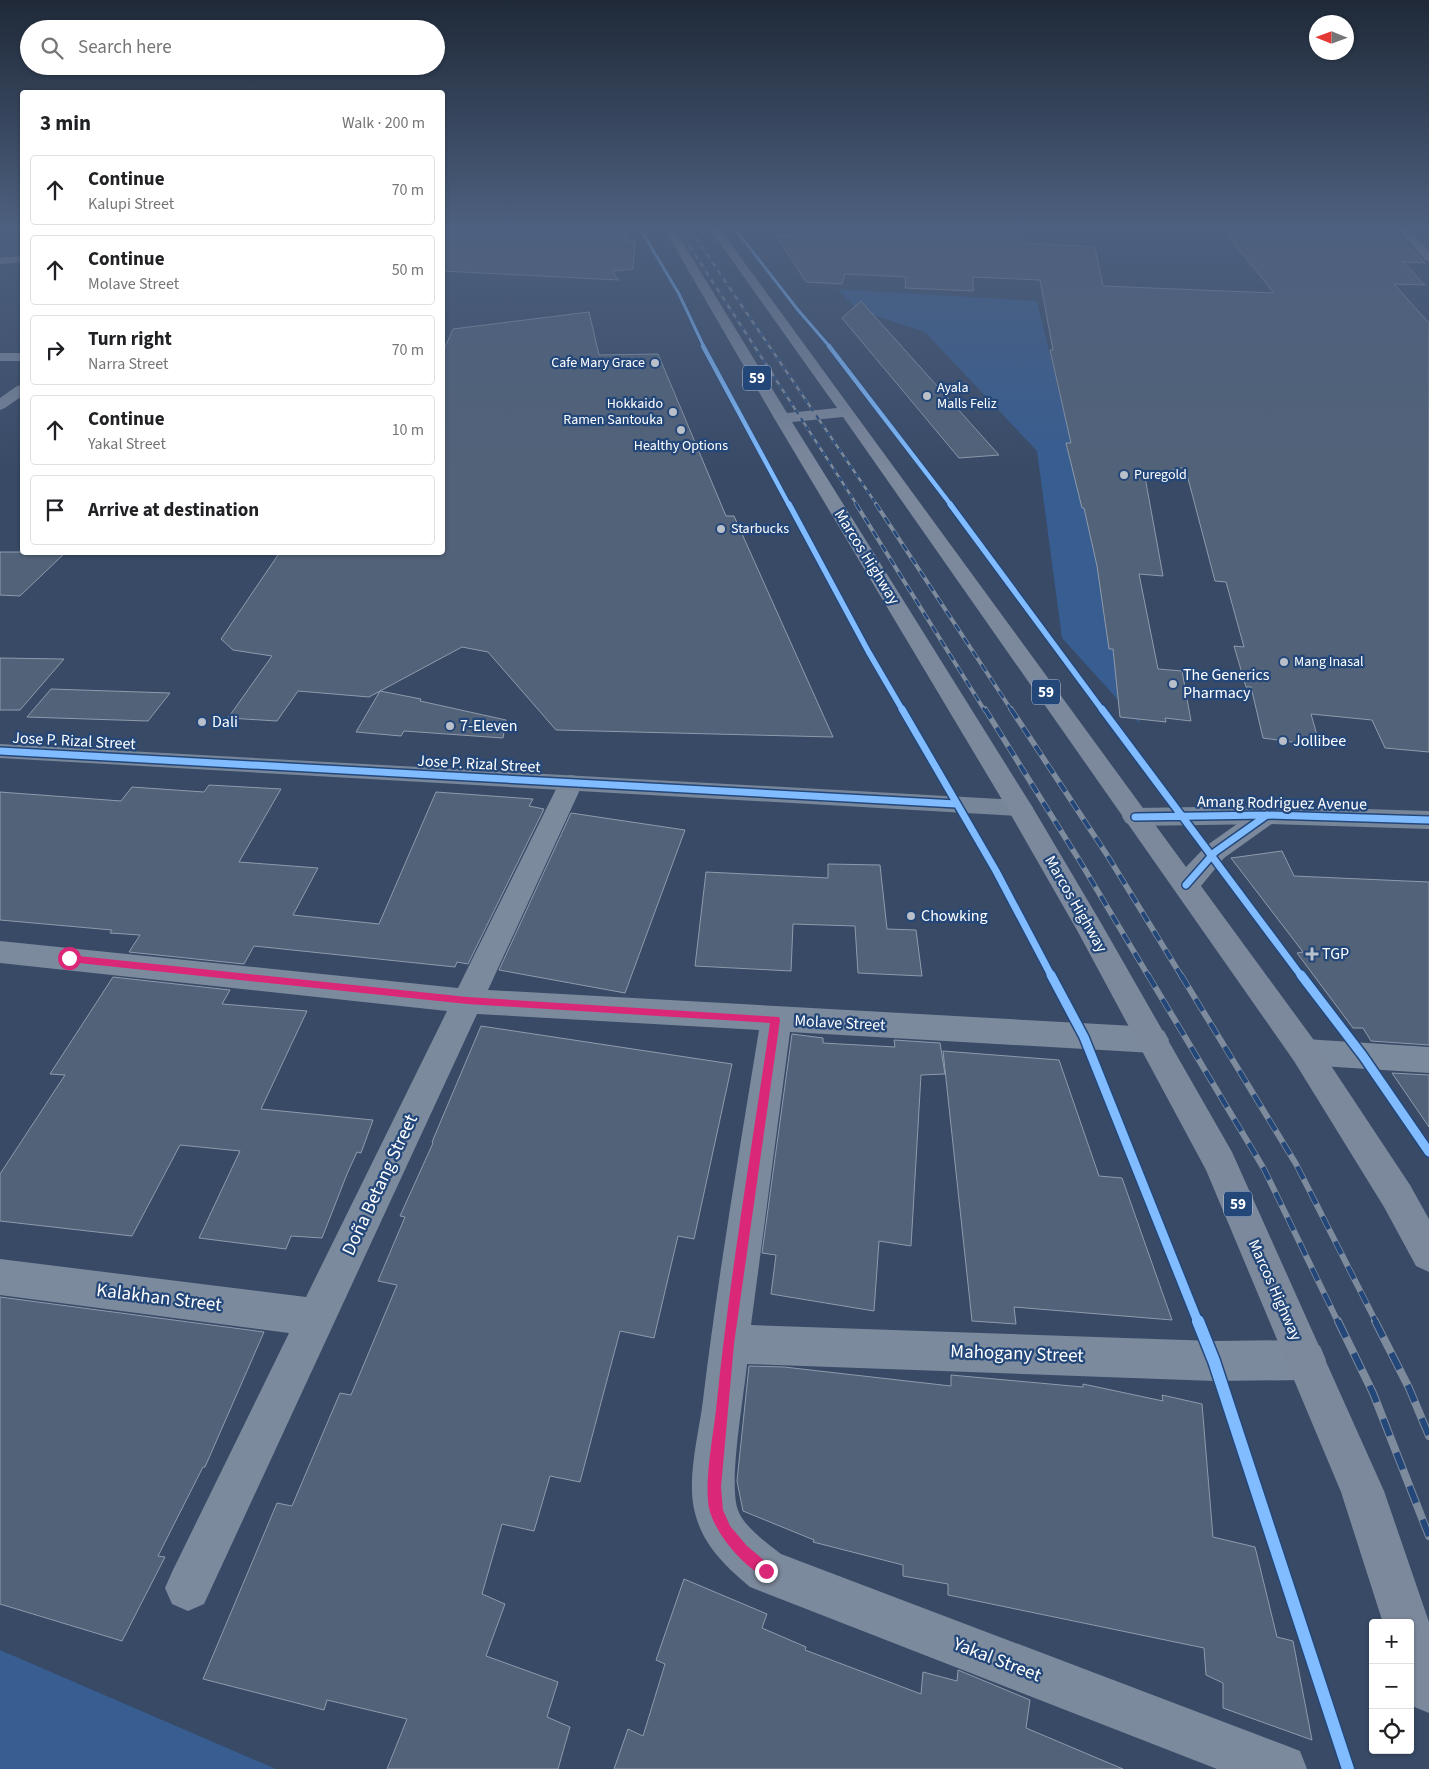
<!DOCTYPE html>
<meta charset="utf-8">
<style>
:root{--surface:#fff;--page:#f6f6f6;--text:#202124;--muted:#757577;--line:#e0e0e0}
body{margin:0;font-family:"Source Sans 3",sans-serif;background:var(--page);color:var(--text)}
.controls{position:absolute;right:15px;bottom:15px;display:grid;overflow:hidden;border-radius:5px;box-shadow:0 1px 4px #0004}
.controls button{width:45px;height:45px;display:grid;place-items:center;padding:0;border:0;border-bottom:1px solid var(--line);background:var(--surface);color:var(--text);font:25px sans-serif}
.compass{position:absolute;left:1309px;top:15px;width:45px;height:45px;border-radius:50%;background:var(--surface);box-shadow:0 1px 4px #0004;rotate:271deg}
.stop{position:absolute;width:15px;height:15px;margin:-11px;border:4px solid #db2777;border-radius:50%;background:#fff}
.stop.end{background:#db2777;border-color:#fff;box-shadow:0 1px 5px #0008}
.list{margin:0;padding:0;list-style:none}
h2{display:flex;justify-content:space-between;align-items:center;height:65px;margin:0;padding:0 20px;font-size:21px}
h2 small{font-size:16px;font-weight:400;color:var(--muted)}
.list li{display:grid;grid-template-columns:32px 1fr auto;gap:15px;align-items:center;box-sizing:border-box;height:70px;margin:0 10px 10px;padding:0 10px;border:1px solid var(--line);border-radius:5px}
.list b{display:block;font-size:19px;white-space:nowrap}
.list p{margin:0;font-size:16px;white-space:nowrap;color:var(--muted)}
.list em{font-size:16px;font-style:normal;color:var(--muted)}
.icon{flex:none;width:28px;height:28px;fill:none;stroke:currentColor;stroke-width:2;stroke-linecap:round;stroke-linejoin:round}
.map{position:relative;flex:none;width:1429px;height:1769px;overflow:hidden}
.search{position:absolute;background:var(--surface);box-shadow:0 1px 4px #0004;left:20px;top:20px;width:425px;height:55px;display:flex;align-items:center;gap:12px;box-sizing:border-box;padding:0 18px;border-radius:28px;color:var(--muted);font-size:19px}
.panel{position:absolute;background:var(--surface);box-shadow:0 1px 4px #0004;left:20px;top:90px;width:425px;height:465px;border-radius:5px}
.map>svg:first-child{display:block}
</style>
<div class="map">
<svg width="1429" height="1769" viewBox="0 0 1429 1769">
<rect width="100%" height="100%" fill="#384a66"/>
<!-- green -->
<path fill="#375d91" d="M 837,289 L 1037,301 L 1140,724 L 1062,638 L 1037,451 L 925,332 L 858,310 Z
M 0,1650 L 276,1769 L 0,1769 Z"/>
<!-- building -->
<path fill="#526278" stroke="#8f9bac" d="M 475,225 L 632,225 L 625,240 L 635,241 L 633,269 L 612,271 L 619,280 L 442,271 L 442,230 L 467,231 L 470,226 Z
M 818,225 L 1022,225 L 1024,243 L 1095,247 L 1103,286 L 1274,293 L 1221,227 L 1226,227 L 1224,225 L 1388,225 L 1425,263 L 1403,262 L 1425,285 L 1394,284 L 1429,323 L 1429,752 L 1385,748 L 1372,720 L 1311,714 L 1320,746 L 1263,738 L 1251,687 L 1246,687 L 1234,646 L 1244,647 L 1226,582 L 1215,581 L 1185,467 L 1145,477 L 1163,576 L 1139,574 L 1158,669 L 1182,671 L 1191,721 L 1165,718 L 1166,722 L 1120,717 L 1113,649 L 1109,649 L 1097,566 L 1084,508 L 1082,508 L 1066,443 L 1071,443 L 1050,350 L 1053,350 L 1040,280 L 973,277 L 973,291 L 905,288 L 906,277 L 845,274 L 842,284 L 806,282 L 776,235 L 798,236 L 801,229 L 818,230 Z
M 861,301 L 999,455 L 959,458 L 842,318 Z
M 589,312 L 599,355 L 658,354 L 726,516 L 734,516 L 833,737 L 556,730 L 488,652 L 462,647 L 369,697 L 298,691 L 277,721 L 228,718 L 272,656 L 233,650 L 221,639 L 280,552 L 442,552 L 442,354 L 453,329 Z
M 0,552 L 66,552 L 20,596 L 0,595 Z
M 0,658 L 64,659 L 20,710 L 0,710 Z
M 51,689 L 170,693 L 148,721 L 27,717 Z
M 380,691 L 421,699 L 420,701 L 506,720 L 503,738 L 404,731 L 401,736 L 356,732 Z
M 209,785 L 281,789 L 239,862 L 318,868 L 293,915 L 379,924 L 436,792 L 533,799 L 529,806 L 544,809 L 468,964 L 457,962 L 455,967 L 254,946 L 244,964 L 129,952 L 140,935 L 110,933 L 112,930 L 0,920 L 0,792 L 121,801 L 132,787 L 204,792 Z
M 571,813 L 685,830 L 625,993 L 499,970 Z
M 1282,851 L 1294,876 L 1429,882 L 1429,1045 L 1371,1041 L 1363,1028 L 1353,1028 L 1297,953 L 1303,952 L 1231,858 Z
M 828,864 L 880,865 L 887,929 L 916,930 L 922,976 L 858,973 L 855,926 L 793,924 L 791,971 L 695,966 L 706,872 L 828,878 Z
M 113,977 L 230,990 L 222,1004 L 307,1011 L 261,1109 L 373,1120 L 361,1153 L 357,1152 L 347,1174 L 322,1238 L 291,1236 L 286,1249 L 199,1238 L 240,1151 L 180,1145 L 132,1236 L 0,1221 L 0,1174 L 65,1075 L 50,1074 Z
M 481,1026 L 732,1064 L 694,1239 L 678,1236 L 654,1338 L 620,1331 L 580,1482 L 550,1476 L 534,1531 L 502,1524 L 482,1594 L 505,1604 L 486,1656 L 558,1682 L 547,1717 L 570,1727 L 558,1769 L 387,1769 L 407,1719 L 327,1700 L 324,1710 L 203,1679 L 277,1503 L 292,1506 L 340,1393 L 351,1395 L 397,1285 L 378,1281 L 405,1217 L 400,1216 L 433,1143 L 432,1142 Z
M 792,1034 L 823,1038 L 823,1043 L 895,1047 L 894,1040 L 940,1043 L 945,1074 L 921,1075 L 911,1246 L 879,1241 L 874,1311 L 771,1294 L 776,1255 L 762,1253 Z
M 943,1051 L 1059,1060 L 1099,1176 L 1122,1178 L 1172,1320 L 1014,1307 L 1016,1324 L 972,1321 Z
M 1392,1073 L 1429,1075 L 1429,1127 Z
M 0,1297 L 264,1332 L 205,1467 L 203,1467 L 158,1556 L 165,1557 L 122,1641 L 0,1604 Z
M 749,1366 L 784,1367 L 951,1386 L 951,1375 L 1083,1387 L 1083,1384 L 1163,1401 L 1162,1395 L 1202,1404 L 1213,1537 L 1255,1547 L 1277,1637 L 1293,1641 L 1312,1740 L 1223,1708 L 1223,1683 L 1206,1675 L 1204,1648 L 948,1595 L 948,1584 L 903,1576 L 903,1565 L 813,1542 L 814,1540 L 743,1511 L 737,1481 Z
M 684,1579 L 767,1614 L 762,1628 L 806,1647 L 805,1650 L 921,1694 L 923,1672 L 957,1681 L 958,1670 L 1030,1700 L 1026,1728 L 1123,1769 L 614,1769 L 628,1729 L 643,1736 L 665,1664 L 656,1660 Z"/>
<g fill="none" stroke-linecap="round" stroke-linejoin="round">
<!-- street -->
<path fill="#7c8a9d" fill-rule="evenodd" d="M 1395,225 L 1405,225 L 1429,251 L 1429,261 L 1425,260 Z
M 22,256 L 22,262 L 0,264 L 0,258 Z
M 0,353 L 22,353 L 22,361 L 0,361 Z
M 571,775 L 580,777 L 583,783 L 488,990 L 1153,1027 L 1164,1031 L 1169,1040 L 1164,1049 L 1153,1053 L 790,1032 L 751,1325 L 1214,1341 L 1306,1340 L 1320,1346 L 1326,1360 L 1320,1374 L 1306,1380 L 1214,1381 L 747,1364 C 744,1396 728,1484 738,1510 C 743,1526 768,1544 781,1554 L 1282,1744 L 1300,1751 L 1307,1769 L 1217,1769 L 750,1587 C 725,1566 703,1545 695,1513 C 686,1480 699,1433 703,1400 C 718,1276 739,1153 759,1030 L 477,1014 L 204,1604 L 188,1611 L 172,1604 L 165,1588 L 172,1572 L 289,1333 L 0,1295 L 0,1259 L 306,1297 L 447,1011 L 0,963 L 0,941 L 458,988 L 559,783 L 562,777 Z
M 1305,1039 L 1429,1047 L 1429,1073 L 1305,1065 L 1294,1061 L 1289,1052 L 1294,1043 Z"/>
<!-- secondary -->
<path fill="#788699" fill-rule="evenodd" d="M 22,385 L 22,396 L 5,408 L 0,410 L 0,398 L 17,386 Z
M 0,744 L 1020,800 L 1029,802 L 1033,808 L 1029,814 L 1020,816 L 0,758 Z
M 1267,806 L 1429,811 L 1429,829 L 1267,824 L 1135,826 L 1126,823 L 1122,817 L 1126,811 L 1135,808 Z"/>
<!-- primary -->
<path fill="#7c889c" fill-rule="evenodd" d="M 662,225 L 672,225 L 787,413 L 837,408 L 707,225 L 717,225 L 1186,867 L 1206,846 L 1258,809 L 1267,806 L 1276,809 L 1280,815 L 1276,821 L 1224,858 L 1201,886 L 1316,1043 L 1410,1185 L 1429,1219 L 1429,1272 L 1416,1266 L 1384,1207 L 1294,1061 L 843,417 L 792,422 L 1033,808 L 1101,923 L 1232,1152 L 1384,1491 L 1429,1622 L 1429,1713 L 1412,1706 L 1410,1702 L 1410,1623 L 1383,1623 L 1341,1492 L 1206,1170 L 1078,932 L 1007,808 L 774,418 Z"/>
<!-- rail-far4 casing -->
<g stroke="#7e8b9d" stroke-width="2.5">
<path id="rail-far4" d="M 676,225 L 857,505
M 687,225 L 877,505"/>
</g>
<!-- rail-far3 casing -->
<g stroke="#7e8b9d" stroke-width="4">
<path id="rail-far3" d="M 856,504 L 985,711
M 876,504 L 1012,711"/>
</g>
<!-- rail-far2 casing -->
<g stroke="#7e8b9d" stroke-width="5.5">
<path id="rail-far2" d="M 985,709 L 1081,863 L 1149,977
M 1011,709 L 1109,858 L 1182,977"/>
</g>
<!-- rail-far1 casing -->
<g stroke="#7e8b9d" stroke-width="6">
<path id="rail-far1" d="M 1148,975 L 1264,1169 L 1338,1322
M 1181,975 L 1296,1164 L 1376,1322"/>
</g>
<!-- rail casing -->
<g stroke="#7e8b9d" stroke-width="8">
<path id="rail" d="M 1338,1321 L 1373,1393 L 1429,1536
M 1375,1321 L 1409,1388 L 1429,1436"/>
</g>
<!-- rail-far4 -->
<use href="#rail-far4" stroke="#24477a" stroke-width="2" stroke-dasharray="5" stroke-linecap="butt"/>
<!-- rail-far3 -->
<use href="#rail-far3" stroke="#24477a" stroke-width="2.5" stroke-dasharray="8" stroke-linecap="butt"/>
<!-- rail-far2 -->
<use href="#rail-far2" stroke="#24477a" stroke-width="4" stroke-dasharray="11" stroke-linecap="butt"/>
<!-- rail-far1 -->
<use href="#rail-far1" stroke="#24477a" stroke-width="4.5" stroke-dasharray="14" stroke-linecap="butt"/>
<!-- rail -->
<use href="#rail" stroke="#24477a" stroke-width="6" stroke-dasharray="18" stroke-linecap="butt"/>
<!-- cycleway-far5 casing -->
<g stroke="#24477a" stroke-width="4.5">
<path id="cycleway-far5" d="M 638,225 L 679,294 L 704,347
M 732,225 L 798,310 L 830,347"/>
</g>
<!-- cycleway-far4 casing -->
<g stroke="#24477a" stroke-width="6">
<path id="cycleway-far4" d="M 703,346 L 789,505
M 829,346 L 951,505"/>
</g>
<!-- cycleway-far3 casing -->
<g stroke="#24477a" stroke-width="8">
<path id="cycleway-far3" d="M 789,504 L 868,651 L 903,711
M 950,504 L 1103,711"/>
</g>
<!-- cycleway-far2 casing -->
<g stroke="#24477a" stroke-width="10">
<path id="cycleway-far2" d="M 902,709 L 996,871 L 1052,977
M 1102,709 L 1302,977
M 0,751 L 956,804
M 1135,817 L 1267,815 L 1429,820
M 1186,885 L 1215,852 L 1267,815"/>
</g>
<!-- cycleway-far1 casing -->
<g stroke="#24477a" stroke-width="12">
<path id="cycleway-far1" d="M 1051,975 L 1084,1037 L 1198,1322
M 1301,975 L 1363,1056 L 1429,1152"/>
</g>
<!-- cycleway casing -->
<g stroke="#24477a" stroke-width="15">
<path id="cycleway" d="M 1198,1321 L 1214,1361 L 1348,1769"/>
</g>
<!-- cycleway-far5 -->
<use href="#cycleway-far5" stroke="#80bcff" stroke-width="3"/>
<!-- cycleway-far4 -->
<use href="#cycleway-far4" stroke="#80bcff" stroke-width="4.5"/>
<!-- cycleway-far3 -->
<use href="#cycleway-far3" stroke="#80bcff" stroke-width="5.5"/>
<!-- cycleway-far2 -->
<use href="#cycleway-far2" stroke="#80bcff" stroke-width="7"/>
<!-- cycleway-far1 -->
<use href="#cycleway-far1" stroke="#80bcff" stroke-width="9"/>
<!-- cycleway -->
<use href="#cycleway" stroke="#80bcff" stroke-width="12"/>
</g>
<!-- sky -->
<linearGradient id="sky" x2="0" y2="1"><stop stop-color="#1f2938"/><stop offset="0.48" stop-color="#4d607f"/><stop offset="1" stop-color="#4d607f" stop-opacity="0"/></linearGradient>
<rect width="1429" height="472" fill="url(#sky)"/>
<!-- route -->
<path fill="#db2777" d="M 69,955 L 467,997 L 779,1017 L 780,1020 L 734,1344 L 721,1487 L 723,1510 L 730,1526 L 747,1546 L 771,1566 L 773,1571 L 771,1575 L 766,1577 C 744,1568 717,1535 710,1512 C 703,1488 713,1437 716,1410 C 729,1281 751,1152 770,1023 L 467,1004 L 69,962 L 64,958 Z"/>
<!-- markers -->
<g fill="#b9c0c9" stroke="#24477a" stroke-width="2">
<circle cx="655" cy="363" r="5"/>
<circle cx="927" cy="396" r="5"/>
<circle cx="673" cy="412" r="5"/>
<circle cx="681" cy="430" r="5"/>
<circle cx="1124" cy="475" r="5"/>
<circle cx="721" cy="529" r="5"/>
<circle cx="1284" cy="662" r="5"/>
<circle cx="1173" cy="684" r="5"/>
<circle cx="202" cy="722" r="5"/>
<circle cx="450" cy="726" r="5"/>
<circle cx="1283" cy="741" r="5"/>
<circle cx="911" cy="916" r="5"/>
<path d="M1309.5 946.5h5v5h5v5h-5v5h-5v-5h-5v-5h5z"/>
</g>
<g text-anchor="middle" dominant-baseline="central" stroke-width="4.5" stroke-linejoin="round" paint-order="stroke">
<!-- far-poi labels -->
<g font-size="14" fill="#fff" stroke="#24477a" text-anchor="start">
<text x="645" y="363" text-anchor="end">Cafe Mary Grace</text>
<text x="937" y="388">Ayala<tspan x="937" dy="16">Malls Feliz</tspan></text>
<text x="663" y="404" text-anchor="end">Hokkaido<tspan x="663" dy="16">Ramen Santouka</tspan></text>
<text x="681" y="446" text-anchor="middle">Healthy Options</text>
<text x="1134" y="475">Puregold</text>
<text x="731" y="529">Starbucks</text>
<text x="1294" y="662">Mang Inasal</text>
</g>
<!-- shield labels -->
<g fill="#24477a" stroke="#bdc8d7" stroke-width="1">
<rect x="743" y="365.5" width="28" height="25" rx="4"/>
<rect x="1032" y="679.5" width="28" height="25" rx="4"/>
<rect x="1224" y="1191.5" width="28" height="25" rx="4"/>
</g>
<g font-size="15" font-weight="bold" fill="#fff">
<text x="757" y="378">59</text>
<text x="1046" y="692">59</text>
<text x="1238" y="1204">59</text>
</g>
<!-- street labels -->
<g font-size="16" fill="#fff" stroke="#24477a">
<text transform="translate(867 557) rotate(58)">Marcos Highway</text>
<text transform="translate(74 741) rotate(3)">Jose P. Rizal Street</text>
<text transform="translate(479 764) rotate(3)">Jose P. Rizal Street</text>
<text transform="translate(1282 803) rotate(1)">Amang Rodriguez Avenue</text>
<text transform="translate(1076 904) rotate(60)">Marcos Highway</text>
<text transform="translate(840 1023) rotate(3)">Molave Street</text>
<text transform="translate(1275 1290) rotate(66)">Marcos Highway</text>
</g>
<!-- poi labels -->
<g font-size="16" fill="#fff" stroke="#24477a" text-anchor="start">
<text x="1183" y="675">The Generics<tspan x="1183" dy="18">Pharmacy</tspan></text>
<text x="212" y="722">Dali</text>
<text x="460" y="726">7-Eleven</text>
<text x="1293" y="741">Jollibee</text>
<text x="921" y="916">Chowking</text>
<text x="1322" y="954">TGP</text>
</g>
<!-- near-street labels -->
<g font-size="19" fill="#fff" stroke="#24477a">
<text transform="translate(380 1185) rotate(-65)">Doña Betang Street</text>
<text transform="translate(159 1298) rotate(7)">Kalakhan Street</text>
<text transform="translate(1017 1354) rotate(2)">Mahogany Street</text>
<text transform="translate(997 1660) rotate(21)">Yakal Street</text>
</g>
</g>
</svg>
<div class="controls">
<button>+</button>
<button>−</button>
<button><svg class="icon" aria-label="locate" viewBox="0 0 24 24"><circle cx="12" cy="12" r="6"/><path d="M12 2v4M12 18v4M2 12h4M18 12h4"/></svg></button>
</div>
<svg class="compass" viewBox="-18 -18 36 36"><path d="M0-13l5 13h-10z" fill="#e53935"/><path d="M0 13l5-13h-10z" fill="#757577"/></svg>
<div class="stop" style="left:69px;top:958px"></div>
<div class="stop end" style="left:766px;top:1571px"></div>
<div class="search"><svg class="icon" aria-label="search" viewBox="0 0 24 24"><circle cx="10" cy="10" r="6"/><path d="M15 15l6 6"/></svg>Search here</div>
<section class="panel">
<h2>3 min<small>Walk · 200 m</small></h2>
<ul class="list">
<li><svg class="icon" aria-label="ahead" viewBox="0 0 24 24"><path d="M12 20V5M6 11l6-6 6 6"/></svg><div><b>Continue</b><p>Kalupi Street</p></div><em>70 m</em></li>
<li><svg class="icon" aria-label="ahead" viewBox="0 0 24 24"><path d="M12 20V5M6 11l6-6 6 6"/></svg><div><b>Continue</b><p>Molave Street</p></div><em>50 m</em></li>
<li><svg class="icon" aria-label="right" viewBox="0 0 24 24"><path d="M7 20v-9h11M14 6l5 5-5 5"/></svg><div><b>Turn right</b><p>Narra Street</p></div><em>70 m</em></li>
<li><svg class="icon" aria-label="ahead" viewBox="0 0 24 24"><path d="M12 20V5M6 11l6-6 6 6"/></svg><div><b>Continue</b><p>Yakal Street</p></div><em>10 m</em></li>
<li><svg class="icon" aria-label="arrive" viewBox="0 0 24 24"><path d="M6 21V4h12l-3 4 3 4H6"/></svg><div><b>Arrive at destination</b></div></li>
</ul>
</section>
</div>
